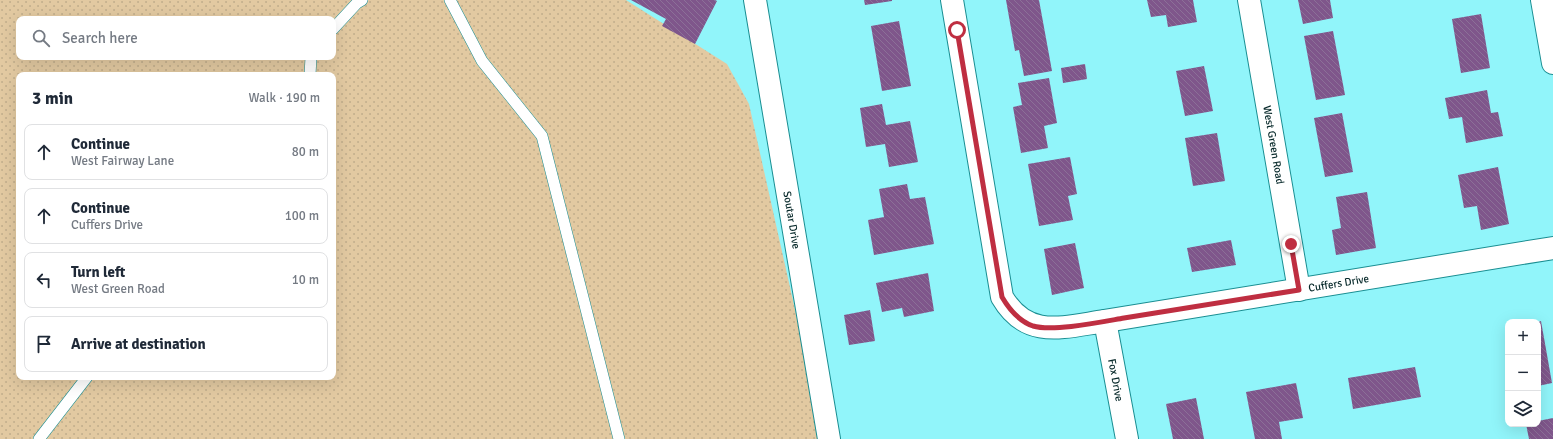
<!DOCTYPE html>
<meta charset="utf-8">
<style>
:root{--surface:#fff;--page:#f2f2f3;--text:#1f2937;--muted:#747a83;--line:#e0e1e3}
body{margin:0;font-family:Signika,sans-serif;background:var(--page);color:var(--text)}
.controls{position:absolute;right:12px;bottom:12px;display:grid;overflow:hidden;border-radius:8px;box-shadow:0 4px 16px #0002}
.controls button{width:36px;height:36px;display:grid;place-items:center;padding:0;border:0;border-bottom:1px solid var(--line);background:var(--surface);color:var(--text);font:20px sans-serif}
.stop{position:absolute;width:12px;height:12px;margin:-9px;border:3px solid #bf2e41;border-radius:50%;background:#fff}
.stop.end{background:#bf2e41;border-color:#fff;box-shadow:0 1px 4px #0008}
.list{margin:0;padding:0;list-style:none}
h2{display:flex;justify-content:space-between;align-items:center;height:52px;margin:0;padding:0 16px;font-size:17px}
h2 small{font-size:13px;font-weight:400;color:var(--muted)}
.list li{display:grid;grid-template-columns:26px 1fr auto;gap:12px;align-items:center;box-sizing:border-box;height:56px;margin:0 8px 8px;padding:0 8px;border:1px solid var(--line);border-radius:8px}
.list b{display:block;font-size:15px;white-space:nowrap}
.list p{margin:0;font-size:13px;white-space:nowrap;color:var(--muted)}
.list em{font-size:13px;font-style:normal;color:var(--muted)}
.icon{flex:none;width:22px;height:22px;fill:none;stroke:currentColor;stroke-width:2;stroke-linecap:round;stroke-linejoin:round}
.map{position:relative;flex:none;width:1553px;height:439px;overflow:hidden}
.search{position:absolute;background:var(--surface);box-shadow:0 4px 16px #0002;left:16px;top:16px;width:320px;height:44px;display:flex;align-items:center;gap:10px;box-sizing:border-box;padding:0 14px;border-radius:8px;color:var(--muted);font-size:15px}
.panel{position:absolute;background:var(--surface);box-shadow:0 4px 16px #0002;left:16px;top:72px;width:320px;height:308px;border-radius:8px}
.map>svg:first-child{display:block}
</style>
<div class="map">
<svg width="1553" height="439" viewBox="0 0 1553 439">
<defs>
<pattern id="grass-dots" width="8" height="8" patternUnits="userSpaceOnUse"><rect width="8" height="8" fill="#e2c9a1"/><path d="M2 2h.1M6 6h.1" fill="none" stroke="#c0ad8b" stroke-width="1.8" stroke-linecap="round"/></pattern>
<pattern id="building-back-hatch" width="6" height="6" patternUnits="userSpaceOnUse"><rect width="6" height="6" fill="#7f568b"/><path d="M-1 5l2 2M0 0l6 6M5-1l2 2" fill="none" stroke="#8c7098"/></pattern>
</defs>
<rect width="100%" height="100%" fill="#91f5fa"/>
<!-- grass -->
<path fill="url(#grass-dots)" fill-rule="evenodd" d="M 0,0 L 626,0 L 727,64 L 749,104 L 824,439 L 0,439 ZM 19,19 L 333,19 L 333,57 L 19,57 ZM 19,75 L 333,75 L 333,377 L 19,377 Z"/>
<!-- building -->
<path fill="url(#building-back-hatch)" d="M 631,0 L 715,0 L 717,1 L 695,44 L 662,26 L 666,19 Z
M 864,0 L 892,0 L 892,1 L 865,5 Z
M 1006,0 L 1039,0 L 1052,71 L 1024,76 L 1019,50 L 1015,51 Z
M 1147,0 L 1193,0 L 1197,22 L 1168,27 L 1166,15 L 1151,17 Z
M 1298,0 L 1330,0 L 1333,18 L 1303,24 Z
M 1481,14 L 1490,68 L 1461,73 L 1452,19 Z
M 899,21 L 911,86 L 882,91 L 871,26 Z
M 1333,31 L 1345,95 L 1316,100 L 1304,36 Z
M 1085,64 L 1087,79 L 1063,83 L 1061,68 Z
M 1204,66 L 1213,111 L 1185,116 L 1176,71 Z
M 1049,78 L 1057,123 L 1044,126 L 1048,148 L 1021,153 L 1013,107 L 1022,105 L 1018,83 Z
M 1487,90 L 1491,113 L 1498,112 L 1503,136 L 1466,143 L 1462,117 L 1449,119 L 1445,98 Z
M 882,104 L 886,125 L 910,121 L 918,162 L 889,167 L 885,144 L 866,147 L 860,108 Z
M 1342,113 L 1353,172 L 1325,177 L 1314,118 Z
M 1217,133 L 1225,181 L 1193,186 L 1185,138 Z
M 1070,157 L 1077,194 L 1068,196 L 1073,220 L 1039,226 L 1028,164 Z
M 1498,167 L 1509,224 L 1481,230 L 1477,206 L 1464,208 L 1458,175 Z
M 907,184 L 910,199 L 925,197 L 934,244 L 874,255 L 868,220 L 884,217 L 879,189 Z
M 1367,192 L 1376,248 L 1336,255 L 1332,230 L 1341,228 L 1336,197 Z
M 1231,240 L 1236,265 L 1192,272 L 1187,248 Z
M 1075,243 L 1084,288 L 1052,295 L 1044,249 Z
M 928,273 L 934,311 L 904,317 L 902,308 L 882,312 L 876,283 Z
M 870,310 L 875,341 L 849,345 L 844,315 Z
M 1541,321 L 1552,383 L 1538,386 L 1538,322 Z
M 1415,367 L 1421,397 L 1353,409 L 1348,378 Z
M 1296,383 L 1303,418 L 1279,422 L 1282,439 L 1255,439 L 1246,392 Z
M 1196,398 L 1204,439 L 1173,439 L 1166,404 Z
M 1553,418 L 1553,439 L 1529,439 L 1526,424 L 1538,424 L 1538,421 Z"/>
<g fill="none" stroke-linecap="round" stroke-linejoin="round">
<!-- service casing -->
<g stroke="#1a8e92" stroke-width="12">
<path id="service" d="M 450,0 L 482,61 L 542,136 L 619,439
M 333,29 L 357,3 L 362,0
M 310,75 L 311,57
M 39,439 L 87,377"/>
</g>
<!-- minor casing -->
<g stroke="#1a8e92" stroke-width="24">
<g id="minor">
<path id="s1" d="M 755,0 L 829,439"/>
<path id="s2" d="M 952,0 L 1002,297 C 1027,340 1063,327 1105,321 L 1553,248"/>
<path id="s3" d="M 1249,0 L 1299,290"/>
<path d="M 1542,0 L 1553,63"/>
<path id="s4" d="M 1105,321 L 1127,439"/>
</g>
</g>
<!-- service -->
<use href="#service" stroke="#fff" stroke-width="11"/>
<!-- minor -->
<use href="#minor" stroke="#fff" stroke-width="22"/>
</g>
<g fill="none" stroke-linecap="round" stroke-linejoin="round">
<!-- route -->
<path stroke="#bf2e41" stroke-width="5" d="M 957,30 L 1002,297 C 1009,309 1019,321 1033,326 C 1053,332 1101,322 1124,318 C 1182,309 1240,299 1299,290 L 1291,244"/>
</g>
<g text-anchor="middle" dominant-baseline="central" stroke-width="4" stroke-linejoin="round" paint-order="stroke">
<!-- street labels -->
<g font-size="11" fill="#062829" stroke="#c3fbfd">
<text stroke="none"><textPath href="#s3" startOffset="147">West Green Road</textPath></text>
<text stroke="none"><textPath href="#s1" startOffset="223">Soutar Drive</textPath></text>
<text stroke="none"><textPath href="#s2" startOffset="653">Cuffers Drive</textPath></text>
<text stroke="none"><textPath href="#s4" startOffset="60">Fox Drive</textPath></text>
</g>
</g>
</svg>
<div class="controls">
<button>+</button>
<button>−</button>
<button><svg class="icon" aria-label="layers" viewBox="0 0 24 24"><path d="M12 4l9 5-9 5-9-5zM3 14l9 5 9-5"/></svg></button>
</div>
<div class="stop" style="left:957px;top:30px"></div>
<div class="stop end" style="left:1291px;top:244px"></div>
<div class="search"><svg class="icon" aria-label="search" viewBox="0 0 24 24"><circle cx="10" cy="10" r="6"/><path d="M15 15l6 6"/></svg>Search here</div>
<section class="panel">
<h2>3 min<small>Walk · 190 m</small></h2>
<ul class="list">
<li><svg class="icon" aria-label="ahead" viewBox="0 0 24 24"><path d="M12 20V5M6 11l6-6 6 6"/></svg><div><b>Continue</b><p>West Fairway Lane</p></div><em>80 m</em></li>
<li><svg class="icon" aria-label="ahead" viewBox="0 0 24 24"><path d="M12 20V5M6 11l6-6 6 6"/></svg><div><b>Continue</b><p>Cuffers Drive</p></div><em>100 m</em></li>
<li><svg class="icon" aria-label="left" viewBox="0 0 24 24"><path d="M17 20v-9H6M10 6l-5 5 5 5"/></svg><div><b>Turn left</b><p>West Green Road</p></div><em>10 m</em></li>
<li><svg class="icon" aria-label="arrive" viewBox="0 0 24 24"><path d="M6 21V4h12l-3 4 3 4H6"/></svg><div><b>Arrive at destination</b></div></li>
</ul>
</section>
</div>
